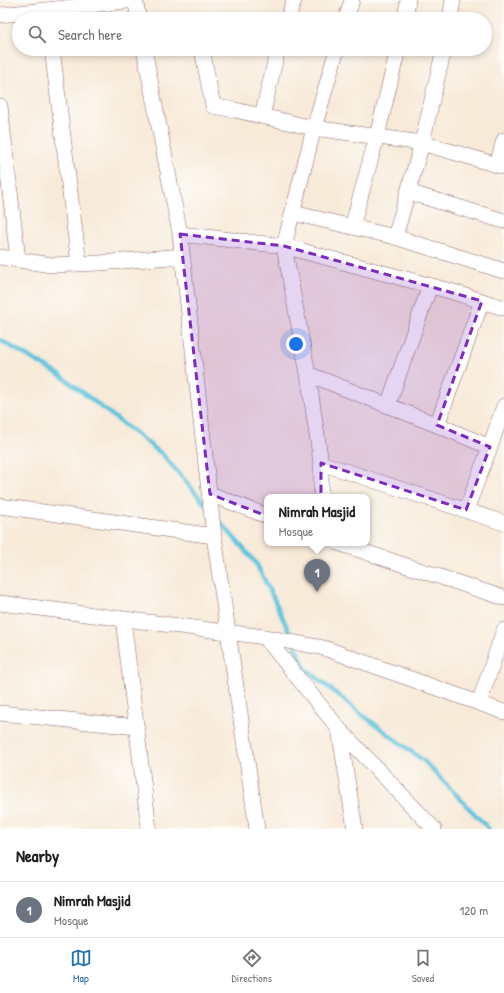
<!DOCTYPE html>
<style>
:root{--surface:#fff;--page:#f6f6f6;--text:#202124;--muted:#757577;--line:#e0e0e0;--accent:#1f6fb2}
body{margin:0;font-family:"Patrick Hand",sans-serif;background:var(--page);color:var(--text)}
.you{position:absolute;left:296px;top:344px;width:14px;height:14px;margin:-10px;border:3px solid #fff;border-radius:50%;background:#1a73e8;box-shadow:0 0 0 6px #1a73e833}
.badge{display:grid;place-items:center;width:26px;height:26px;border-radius:50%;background:var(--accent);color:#fff;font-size:13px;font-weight:700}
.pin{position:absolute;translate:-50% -33px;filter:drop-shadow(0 1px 2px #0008)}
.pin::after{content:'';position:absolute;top:21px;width:14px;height:12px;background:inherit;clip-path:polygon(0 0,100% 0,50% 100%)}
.popup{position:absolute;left:264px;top:494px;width:106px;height:52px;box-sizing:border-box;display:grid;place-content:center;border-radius:8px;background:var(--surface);filter:drop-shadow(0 1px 3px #0005);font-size:13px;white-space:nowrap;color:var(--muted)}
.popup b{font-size:15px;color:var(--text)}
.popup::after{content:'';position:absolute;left:50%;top:100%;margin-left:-8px;border:8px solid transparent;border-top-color:var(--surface)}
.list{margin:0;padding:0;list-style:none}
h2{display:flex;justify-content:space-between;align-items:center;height:52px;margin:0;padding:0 16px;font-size:17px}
h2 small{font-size:13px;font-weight:400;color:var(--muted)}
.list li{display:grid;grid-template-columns:26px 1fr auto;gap:12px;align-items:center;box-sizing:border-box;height:56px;padding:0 16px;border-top:1px solid var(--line)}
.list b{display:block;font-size:15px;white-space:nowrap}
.list p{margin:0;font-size:13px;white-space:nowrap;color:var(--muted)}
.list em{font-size:13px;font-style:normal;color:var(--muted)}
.icon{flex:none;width:22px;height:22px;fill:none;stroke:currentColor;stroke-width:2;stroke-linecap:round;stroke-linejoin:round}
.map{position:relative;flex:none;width:504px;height:829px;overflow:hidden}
.search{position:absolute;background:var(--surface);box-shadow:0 2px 6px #0003;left:12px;right:12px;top:12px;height:44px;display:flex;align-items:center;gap:10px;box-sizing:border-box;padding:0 14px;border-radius:22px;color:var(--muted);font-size:15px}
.sheet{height:108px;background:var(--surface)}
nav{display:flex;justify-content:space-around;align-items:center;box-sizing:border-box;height:56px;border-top:1px solid var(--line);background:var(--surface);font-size:11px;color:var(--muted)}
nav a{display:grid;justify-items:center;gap:2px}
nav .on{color:var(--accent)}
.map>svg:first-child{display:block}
</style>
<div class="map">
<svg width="504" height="829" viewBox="0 0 504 829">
<rect width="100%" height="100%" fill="#fdfcf7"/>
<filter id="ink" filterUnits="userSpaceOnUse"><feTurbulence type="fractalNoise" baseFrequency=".025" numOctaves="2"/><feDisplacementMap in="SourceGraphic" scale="8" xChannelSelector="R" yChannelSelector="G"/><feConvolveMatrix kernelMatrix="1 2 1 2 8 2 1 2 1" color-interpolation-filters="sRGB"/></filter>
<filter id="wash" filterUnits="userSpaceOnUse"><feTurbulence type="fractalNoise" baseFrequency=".012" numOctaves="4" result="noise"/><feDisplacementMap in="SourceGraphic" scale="16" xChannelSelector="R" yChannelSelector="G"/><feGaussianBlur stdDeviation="0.9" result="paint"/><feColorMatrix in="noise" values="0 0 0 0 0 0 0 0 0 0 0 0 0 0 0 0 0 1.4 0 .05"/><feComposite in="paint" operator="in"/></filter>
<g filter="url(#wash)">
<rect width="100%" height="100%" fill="#f8ead9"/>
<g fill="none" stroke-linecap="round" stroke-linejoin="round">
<!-- stream -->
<path stroke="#5ec3dc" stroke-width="4.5" d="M 0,340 L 60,375 L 162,454 L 206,505
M 216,517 L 256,563 L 273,597 L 292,638
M 295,645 L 305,668 L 360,713 L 424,761 L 489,829"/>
</g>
</g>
<g filter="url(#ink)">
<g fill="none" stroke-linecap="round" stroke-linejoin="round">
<!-- minor casing -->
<g stroke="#876668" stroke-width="16">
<path id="minor" d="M 135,0 L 139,19
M 0,15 L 136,0
M 288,19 L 294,0
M 346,19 L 352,0
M 405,19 L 408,0
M 450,19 L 453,0
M 52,49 L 79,264
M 144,49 L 180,234 L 214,536 L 257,829
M 202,49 L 213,106 L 235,110 L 314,128 L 422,143 L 504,167
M 0,106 L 18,260
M 262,116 L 278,49
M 497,165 L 504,140
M 408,192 L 504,221
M 293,213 L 395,237 L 504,271
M 352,227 L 377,136 L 398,49
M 180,234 L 284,246 L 450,291 L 504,308
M 395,237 L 422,143 L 444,49
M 0,257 L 51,265 L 100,263 L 182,256
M 308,374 L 437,425 L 490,447 L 466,510
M 388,405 L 430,286
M 437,425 L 482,301
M 490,447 L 504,406
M 321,463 L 504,523
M 210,494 L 267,516
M 321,497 L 321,463 L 308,374 L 284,246 L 314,128 L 337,49
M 0,506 L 214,536
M 338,543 L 504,598
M 0,603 L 265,637 L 324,648 L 504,712
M 123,619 L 149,829
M 265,637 L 339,729 L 434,829
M 479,703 L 504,630
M 0,713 L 137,727
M 339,729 L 355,829"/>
</g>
<!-- minor -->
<use href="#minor" stroke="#fff" stroke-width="15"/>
</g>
</g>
<!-- marked area -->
<path fill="#7b2cbf" fill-opacity="0.2" stroke="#7b2cbf" stroke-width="3" stroke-dasharray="8 5" stroke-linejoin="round" d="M 180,234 L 284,246 L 482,301 L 437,425 L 490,447 L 466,510 L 321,463 L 321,537 L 210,494 Z"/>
</svg>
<div class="you"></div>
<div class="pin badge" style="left:317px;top:592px;background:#6b7280">1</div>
<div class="popup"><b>Nimrah Masjid</b>Mosque</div>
<div class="search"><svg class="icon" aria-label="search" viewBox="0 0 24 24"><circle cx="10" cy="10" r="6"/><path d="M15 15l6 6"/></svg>Search here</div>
</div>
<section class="sheet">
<h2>Nearby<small></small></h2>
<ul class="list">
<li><span class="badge" style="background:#6b7280">1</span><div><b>Nimrah Masjid</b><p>Mosque</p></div><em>120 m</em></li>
</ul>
</section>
<nav>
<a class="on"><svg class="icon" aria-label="map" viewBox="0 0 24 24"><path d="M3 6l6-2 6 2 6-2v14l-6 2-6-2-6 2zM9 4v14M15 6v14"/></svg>Map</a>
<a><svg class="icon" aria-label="directions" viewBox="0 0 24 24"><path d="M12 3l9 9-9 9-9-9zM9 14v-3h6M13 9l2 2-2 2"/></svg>Directions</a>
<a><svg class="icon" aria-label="saved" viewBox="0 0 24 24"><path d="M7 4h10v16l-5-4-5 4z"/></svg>Saved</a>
</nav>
